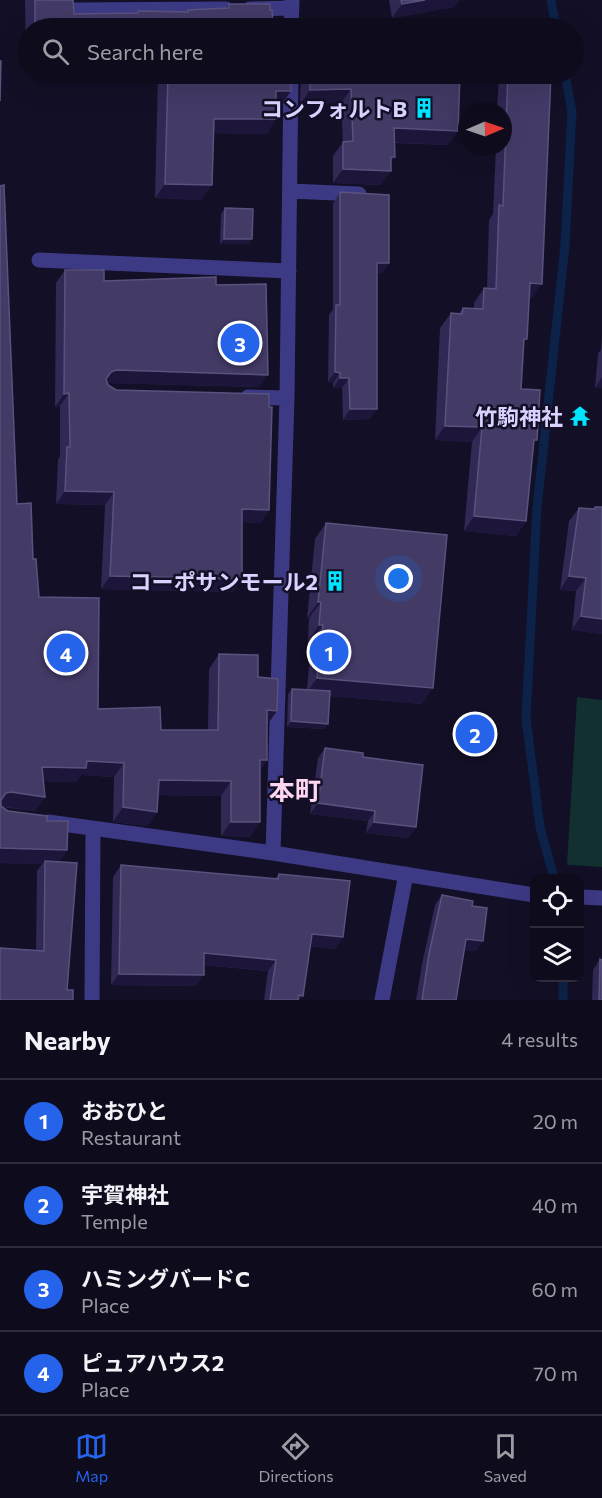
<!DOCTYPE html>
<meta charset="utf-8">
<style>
:root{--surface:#0e0b1c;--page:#171425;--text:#f1f3f6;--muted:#9b9ba3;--line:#2e2b3b;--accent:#2563eb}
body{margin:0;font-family:Commissioner,"Noto Sans JP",sans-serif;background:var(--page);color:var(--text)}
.controls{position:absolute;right:18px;bottom:18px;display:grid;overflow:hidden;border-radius:12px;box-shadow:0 6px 24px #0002}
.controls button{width:54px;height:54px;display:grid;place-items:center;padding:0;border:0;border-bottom:2px solid var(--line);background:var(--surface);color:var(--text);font:30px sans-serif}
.compass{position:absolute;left:458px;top:102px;width:54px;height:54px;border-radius:50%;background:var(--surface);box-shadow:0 6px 24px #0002;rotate:88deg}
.you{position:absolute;left:399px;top:579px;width:21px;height:21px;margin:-15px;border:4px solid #fff;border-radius:50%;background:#1a73e8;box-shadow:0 0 0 9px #1a73e833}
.badge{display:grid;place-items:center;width:39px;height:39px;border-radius:50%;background:var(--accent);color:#fff;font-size:20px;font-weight:700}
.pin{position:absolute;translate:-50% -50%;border:3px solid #fff;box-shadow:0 2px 6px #0006}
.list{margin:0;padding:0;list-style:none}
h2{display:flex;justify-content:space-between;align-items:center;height:78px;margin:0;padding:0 24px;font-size:26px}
h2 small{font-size:20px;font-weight:400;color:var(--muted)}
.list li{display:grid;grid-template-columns:39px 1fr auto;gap:18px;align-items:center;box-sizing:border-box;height:84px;padding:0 24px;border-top:2px solid var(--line)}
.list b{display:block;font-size:22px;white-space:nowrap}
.list p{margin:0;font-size:20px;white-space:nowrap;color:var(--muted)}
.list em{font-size:20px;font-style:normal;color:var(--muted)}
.icon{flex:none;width:33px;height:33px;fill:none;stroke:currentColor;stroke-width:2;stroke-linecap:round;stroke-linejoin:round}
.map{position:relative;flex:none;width:602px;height:1000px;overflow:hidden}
.search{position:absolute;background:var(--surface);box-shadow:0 6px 24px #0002;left:18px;right:18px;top:18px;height:66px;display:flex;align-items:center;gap:15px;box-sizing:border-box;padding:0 21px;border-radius:33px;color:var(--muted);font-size:22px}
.sheet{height:414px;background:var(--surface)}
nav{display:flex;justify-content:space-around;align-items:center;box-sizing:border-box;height:84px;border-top:2px solid var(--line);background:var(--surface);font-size:16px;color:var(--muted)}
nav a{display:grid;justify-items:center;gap:3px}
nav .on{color:var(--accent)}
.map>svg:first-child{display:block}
</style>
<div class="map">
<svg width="602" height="1000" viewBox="0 0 602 1000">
<rect width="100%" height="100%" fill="#130f26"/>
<!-- green -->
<path fill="#12302f" d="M 577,697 L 602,700 L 602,867 L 567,865 Z"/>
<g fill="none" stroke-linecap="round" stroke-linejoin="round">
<!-- stream -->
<path stroke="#0c2248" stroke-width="9" d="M 551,0 L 556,28
M 554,878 L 540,827 L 526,718 L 537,508 L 565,245 L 572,112 L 565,74
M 563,978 L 563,1000"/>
<!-- service -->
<path stroke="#3d3a85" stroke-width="15" d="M 382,1000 L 406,874"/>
<!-- minor -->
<path stroke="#3d3a85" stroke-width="15" d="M 250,9 L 292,8
M 73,10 L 226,9
M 291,28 L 292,0
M 290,191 L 359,194
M 39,260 L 289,271
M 248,397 L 287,398
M 48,822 L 273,853 L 534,895
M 273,853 L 287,398 L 291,74
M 580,897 L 602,898
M 92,1000 L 93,829"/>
</g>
<!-- wall -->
<path fill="#312854" d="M 25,0 L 73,0 L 74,14 L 136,13 L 138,11 L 186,12 L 188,10 L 226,8 L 229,4 L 270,10 L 273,28 L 28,28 L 28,64 L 26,64 Z
M 389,0 L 459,0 L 454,7 L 392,18 Z
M 158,74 L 291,74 L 291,91 L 281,105 L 276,105 L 267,134 L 213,133 L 202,200 L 155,198 Z
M 301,74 L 460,74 L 448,145 L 395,143 L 395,157 L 391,162 L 381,185 L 333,183 L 333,156 L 343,142 L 341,103 L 300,104 Z
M 499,74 L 551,74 L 532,298 L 529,298 L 524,343 L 521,389 L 533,446 L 526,521 L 516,536 L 464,531 L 472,442 L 435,440 L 440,328 L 451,313 L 459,313 L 463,308 L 474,308 L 474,303 L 484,288 L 487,289 L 489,220 L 493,214 L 496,147 L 503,147 L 503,111 L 497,111 Z
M 4,185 L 17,504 L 31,503 L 33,559 L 36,559 L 39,597 L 99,598 L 98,709 L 160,707 L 161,730 L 208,730 L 209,669 L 219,654 L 258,655 L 258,677 L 278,679 L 277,711 L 267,725 L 267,760 L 260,770 L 260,822 L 250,837 L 221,836 L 221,796 L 158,795 L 157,812 L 147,826 L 113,822 L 114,777 L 81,775 L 76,782 L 43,781 L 45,797 L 35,811 L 2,807 L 8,811 L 47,816 L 47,821 L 68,821 L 67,850 L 59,862 L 77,863 L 67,990 L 73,990 L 73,1000 L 0,1000 L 0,948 L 36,951 L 37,871 L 42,864 L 0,863 L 0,186 Z
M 340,192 L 389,263 L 382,273 L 377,273 L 370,419 L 343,420 L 342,388 L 333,388 L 333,383 L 328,382 L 329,315 L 333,309 L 333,203 Z
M 225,208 L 252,239 L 248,244 L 220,244 L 221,214 Z
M 65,270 L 104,281 L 216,285 L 259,387 L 107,383 L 108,385 L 269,510 L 260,523 L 242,522 L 233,592 L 101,589 L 105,505 L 56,504 L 58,460 L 60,456 L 60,406 L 55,407 L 56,283 Z
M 602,335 L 602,388 L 595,388 L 598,353 L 601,350 Z
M 595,507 L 602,634 L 572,630 L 576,591 L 560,590 L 569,521 L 579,508 L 593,509 Z
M 326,523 L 422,704 L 330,696 L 328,724 L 324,729 L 287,727 L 288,694 L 292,689 L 307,690 L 311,641 L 308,641 L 309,618 L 307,618 L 315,539 Z
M 325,748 L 416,827 L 408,838 L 366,833 L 368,821 L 310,814 L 318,758 Z
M 121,865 L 275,879 L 279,874 L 343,937 L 335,949 L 310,946 L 300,1000 L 264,1000 L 268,971 L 204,965 L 196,986 L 111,985 L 113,877 Z
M 442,895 L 472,906 L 476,951 L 464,950 L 456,1000 L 416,1000 L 422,964 L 435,905 Z
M 600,959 L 602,1000 L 592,1000 L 593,970 Z"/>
<!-- shaded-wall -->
<path fill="#1d163a" d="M 425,0 L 459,0 L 454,7 L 392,18 L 402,4 Z
M 351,89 L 341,103 L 300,104 L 310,90 Z
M 276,91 L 291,91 L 281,105 L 267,106 Z
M 214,119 L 276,119 L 267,134 L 204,133 Z
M 394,128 L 458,131 L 448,145 L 384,142 Z
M 391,157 L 395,157 L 385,171 L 391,171 L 381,185 L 333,183 L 343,169 Z
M 165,184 L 212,185 L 202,200 L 155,198 Z
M 224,239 L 252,239 L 248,244 L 220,244 Z
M 377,263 L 389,263 L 382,273 L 370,273 Z
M 530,283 L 542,284 L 532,298 L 519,298 Z
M 116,370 L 268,375 L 259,387 L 107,383 L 102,385 L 111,372 Z
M 335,372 L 340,373 L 333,383 L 328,382 Z
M 602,377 L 602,388 L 595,388 Z
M 340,378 L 349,378 L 342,388 L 333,388 Z
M 69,393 L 60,406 L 55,407 L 64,394 Z
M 350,409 L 377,409 L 370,419 L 343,420 Z
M 445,426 L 482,427 L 472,442 L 435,440 Z
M 65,491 L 114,492 L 105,505 L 56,504 Z
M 242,509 L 269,510 L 260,523 L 233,522 Z
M 474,516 L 526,521 L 516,536 L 464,531 Z
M 110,576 L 242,579 L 233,592 L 101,589 Z
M 569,576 L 586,578 L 576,591 L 560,590 Z
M 318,602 L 321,602 L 309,618 L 307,618 Z
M 581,616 L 602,619 L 602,634 L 572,630 Z
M 319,625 L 323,625 L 311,641 L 308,641 Z
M 317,678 L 433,688 L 422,704 L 306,694 Z
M 267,710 L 277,711 L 267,725 Z
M 291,721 L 328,724 L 324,729 L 287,727 Z
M 260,760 L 267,760 L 257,774 Z
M 87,761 L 124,763 L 114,777 L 81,775 L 76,782 L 32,781 L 42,767 Z
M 159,780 L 231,781 L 221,796 L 148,795 Z
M 11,792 L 45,797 L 35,811 L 0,806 L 0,801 L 6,793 Z
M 318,803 L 375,811 L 368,821 L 310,814 Z
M 123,807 L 157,812 L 147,826 L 113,822 Z
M 231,822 L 260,822 L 250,837 L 221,836 Z
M 374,822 L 416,827 L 408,838 L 366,833 Z
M 0,848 L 67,850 L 57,864 L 45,861 L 42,864 L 0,863 Z
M 312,934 L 343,937 L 335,949 L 304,946 Z
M 466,939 L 483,941 L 476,951 L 459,950 Z
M 204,953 L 276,960 L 268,971 L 196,964 Z
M 119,974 L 204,975 L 196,986 L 111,985 Z
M 299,995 L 303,996 L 300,1000 L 295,1000 Z"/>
<!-- building -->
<path fill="#433a66" stroke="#5a527e" stroke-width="1.5" d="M 35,0 L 73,0 L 74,14 L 138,13 L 138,11 L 188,12 L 188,10 L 229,8 L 229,4 L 270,4 L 270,10 L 272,10 L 273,28 L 35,28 Z
M 401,0 L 425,0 L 402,4 Z
M 0,61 L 1,61 L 0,101 Z
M 168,74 L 291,74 L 291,91 L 276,91 L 276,119 L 214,119 L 212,185 L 165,184 Z
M 310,74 L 460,74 L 458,131 L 394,128 L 395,157 L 391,157 L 391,171 L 343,169 L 343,142 L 353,141 L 351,89 L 310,90 Z
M 508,74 L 551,74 L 542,284 L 530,283 L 527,339 L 524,339 L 521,389 L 540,390 L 537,440 L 534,440 L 526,521 L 474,516 L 482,427 L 445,426 L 451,313 L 462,314 L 463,308 L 483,309 L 484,288 L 496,289 L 499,205 L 503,206 Z
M 4,185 L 17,504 L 31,503 L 33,559 L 36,559 L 39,597 L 99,598 L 98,709 L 160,707 L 161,730 L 218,730 L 219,654 L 258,655 L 258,677 L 278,679 L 277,711 L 267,710 L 267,760 L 260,760 L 260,822 L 231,822 L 231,781 L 159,780 L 157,812 L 123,807 L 124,763 L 87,761 L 86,768 L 42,767 L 45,797 L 11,792 L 6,793 L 1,800 L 1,806 L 8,811 L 47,816 L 47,821 L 68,821 L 67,850 L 0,848 L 0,186 Z
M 340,192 L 389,195 L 389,263 L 377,263 L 377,409 L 350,409 L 349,378 L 340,378 L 340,373 L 335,372 L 336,305 L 340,305 Z
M 225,208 L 253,209 L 252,239 L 224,239 Z
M 65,270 L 104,270 L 104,281 L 216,277 L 216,285 L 266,284 L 268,375 L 116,370 L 111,372 L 106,379 L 108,385 L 116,390 L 269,394 L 269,407 L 272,407 L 269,510 L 242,509 L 242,579 L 110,576 L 114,492 L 65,491 L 67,447 L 70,447 L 69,393 L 64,394 Z
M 595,507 L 602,507 L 602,619 L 581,616 L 586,578 L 569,576 L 579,508 L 595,509 Z
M 326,523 L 447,535 L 433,688 L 317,678 L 323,625 L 319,625 L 321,602 L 318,602 Z
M 292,689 L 330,691 L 328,724 L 291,721 Z
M 325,748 L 363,753 L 363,757 L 423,765 L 416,827 L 374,822 L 375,811 L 318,803 Z
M 45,861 L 77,863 L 67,990 L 73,990 L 73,1000 L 0,1000 L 0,948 L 44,951 Z
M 121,865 L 278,879 L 279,874 L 350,881 L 343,937 L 312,934 L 303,996 L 299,995 L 298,1000 L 270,1000 L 276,960 L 204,953 L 204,975 L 119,974 Z
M 442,895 L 473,901 L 472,906 L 487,908 L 483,941 L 466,939 L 456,1000 L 422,1000 L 429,954 Z
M 600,959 L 602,960 L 602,1000 L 599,1000 Z"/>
<!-- icons -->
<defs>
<g id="building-bare" transform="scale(1.62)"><path d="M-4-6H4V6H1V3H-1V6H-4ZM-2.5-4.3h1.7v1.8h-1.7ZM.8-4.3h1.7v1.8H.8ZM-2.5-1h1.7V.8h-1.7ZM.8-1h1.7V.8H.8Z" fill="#00e5ff" stroke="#130f26" stroke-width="2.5" paint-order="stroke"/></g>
<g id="temple-bare" transform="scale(1.62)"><path d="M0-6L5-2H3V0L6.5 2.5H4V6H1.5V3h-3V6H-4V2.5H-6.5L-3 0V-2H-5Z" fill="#00e5ff" stroke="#130f26" stroke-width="2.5" paint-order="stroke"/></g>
</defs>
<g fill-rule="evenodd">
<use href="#building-bare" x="424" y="108"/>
<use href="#temple-bare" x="580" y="416"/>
<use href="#building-bare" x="335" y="581"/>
</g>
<g text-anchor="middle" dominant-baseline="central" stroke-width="5" stroke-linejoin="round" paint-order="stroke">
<!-- poi labels -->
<g font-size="22" font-weight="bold" fill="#d9d4ff" stroke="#130f26" text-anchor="end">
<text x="407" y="108">コンフォルトB</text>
<text x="563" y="416">竹駒神社</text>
<text x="318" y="581">コーポサンモール2</text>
</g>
<!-- quarter labels -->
<g font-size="26" font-weight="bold" fill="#ffd6f0" stroke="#130f26">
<text x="295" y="789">本町</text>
</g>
</g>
</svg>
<div class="controls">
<button><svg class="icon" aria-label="locate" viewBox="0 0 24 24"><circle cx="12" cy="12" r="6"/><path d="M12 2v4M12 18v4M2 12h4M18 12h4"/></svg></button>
<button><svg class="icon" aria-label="layers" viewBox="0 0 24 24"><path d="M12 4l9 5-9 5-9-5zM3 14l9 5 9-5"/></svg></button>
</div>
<svg class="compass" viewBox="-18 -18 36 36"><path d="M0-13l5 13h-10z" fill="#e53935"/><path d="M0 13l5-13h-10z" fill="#9b9ba3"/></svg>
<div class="you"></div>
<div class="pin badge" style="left:329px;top:652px">1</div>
<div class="pin badge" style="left:475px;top:734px">2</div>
<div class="pin badge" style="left:240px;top:343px">3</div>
<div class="pin badge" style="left:66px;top:653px">4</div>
<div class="search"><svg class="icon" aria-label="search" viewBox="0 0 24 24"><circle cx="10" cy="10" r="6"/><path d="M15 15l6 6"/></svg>Search here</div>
</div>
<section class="sheet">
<h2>Nearby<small>4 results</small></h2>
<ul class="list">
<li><span class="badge">1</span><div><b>おおひと</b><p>Restaurant</p></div><em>20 m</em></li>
<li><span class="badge">2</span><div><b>宇賀神社</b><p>Temple</p></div><em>40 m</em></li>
<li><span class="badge">3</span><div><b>ハミングバードC</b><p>Place</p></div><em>60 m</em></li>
<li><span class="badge">4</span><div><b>ピュアハウス2</b><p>Place</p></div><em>70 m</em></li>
</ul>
</section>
<nav>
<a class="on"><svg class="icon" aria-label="map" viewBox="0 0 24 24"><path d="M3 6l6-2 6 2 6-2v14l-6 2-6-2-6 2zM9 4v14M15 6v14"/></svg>Map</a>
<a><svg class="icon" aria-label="directions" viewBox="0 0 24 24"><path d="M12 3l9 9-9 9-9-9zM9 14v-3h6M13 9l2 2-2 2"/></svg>Directions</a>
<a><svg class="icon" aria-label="saved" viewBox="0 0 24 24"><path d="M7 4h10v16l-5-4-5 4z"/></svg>Saved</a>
</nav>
